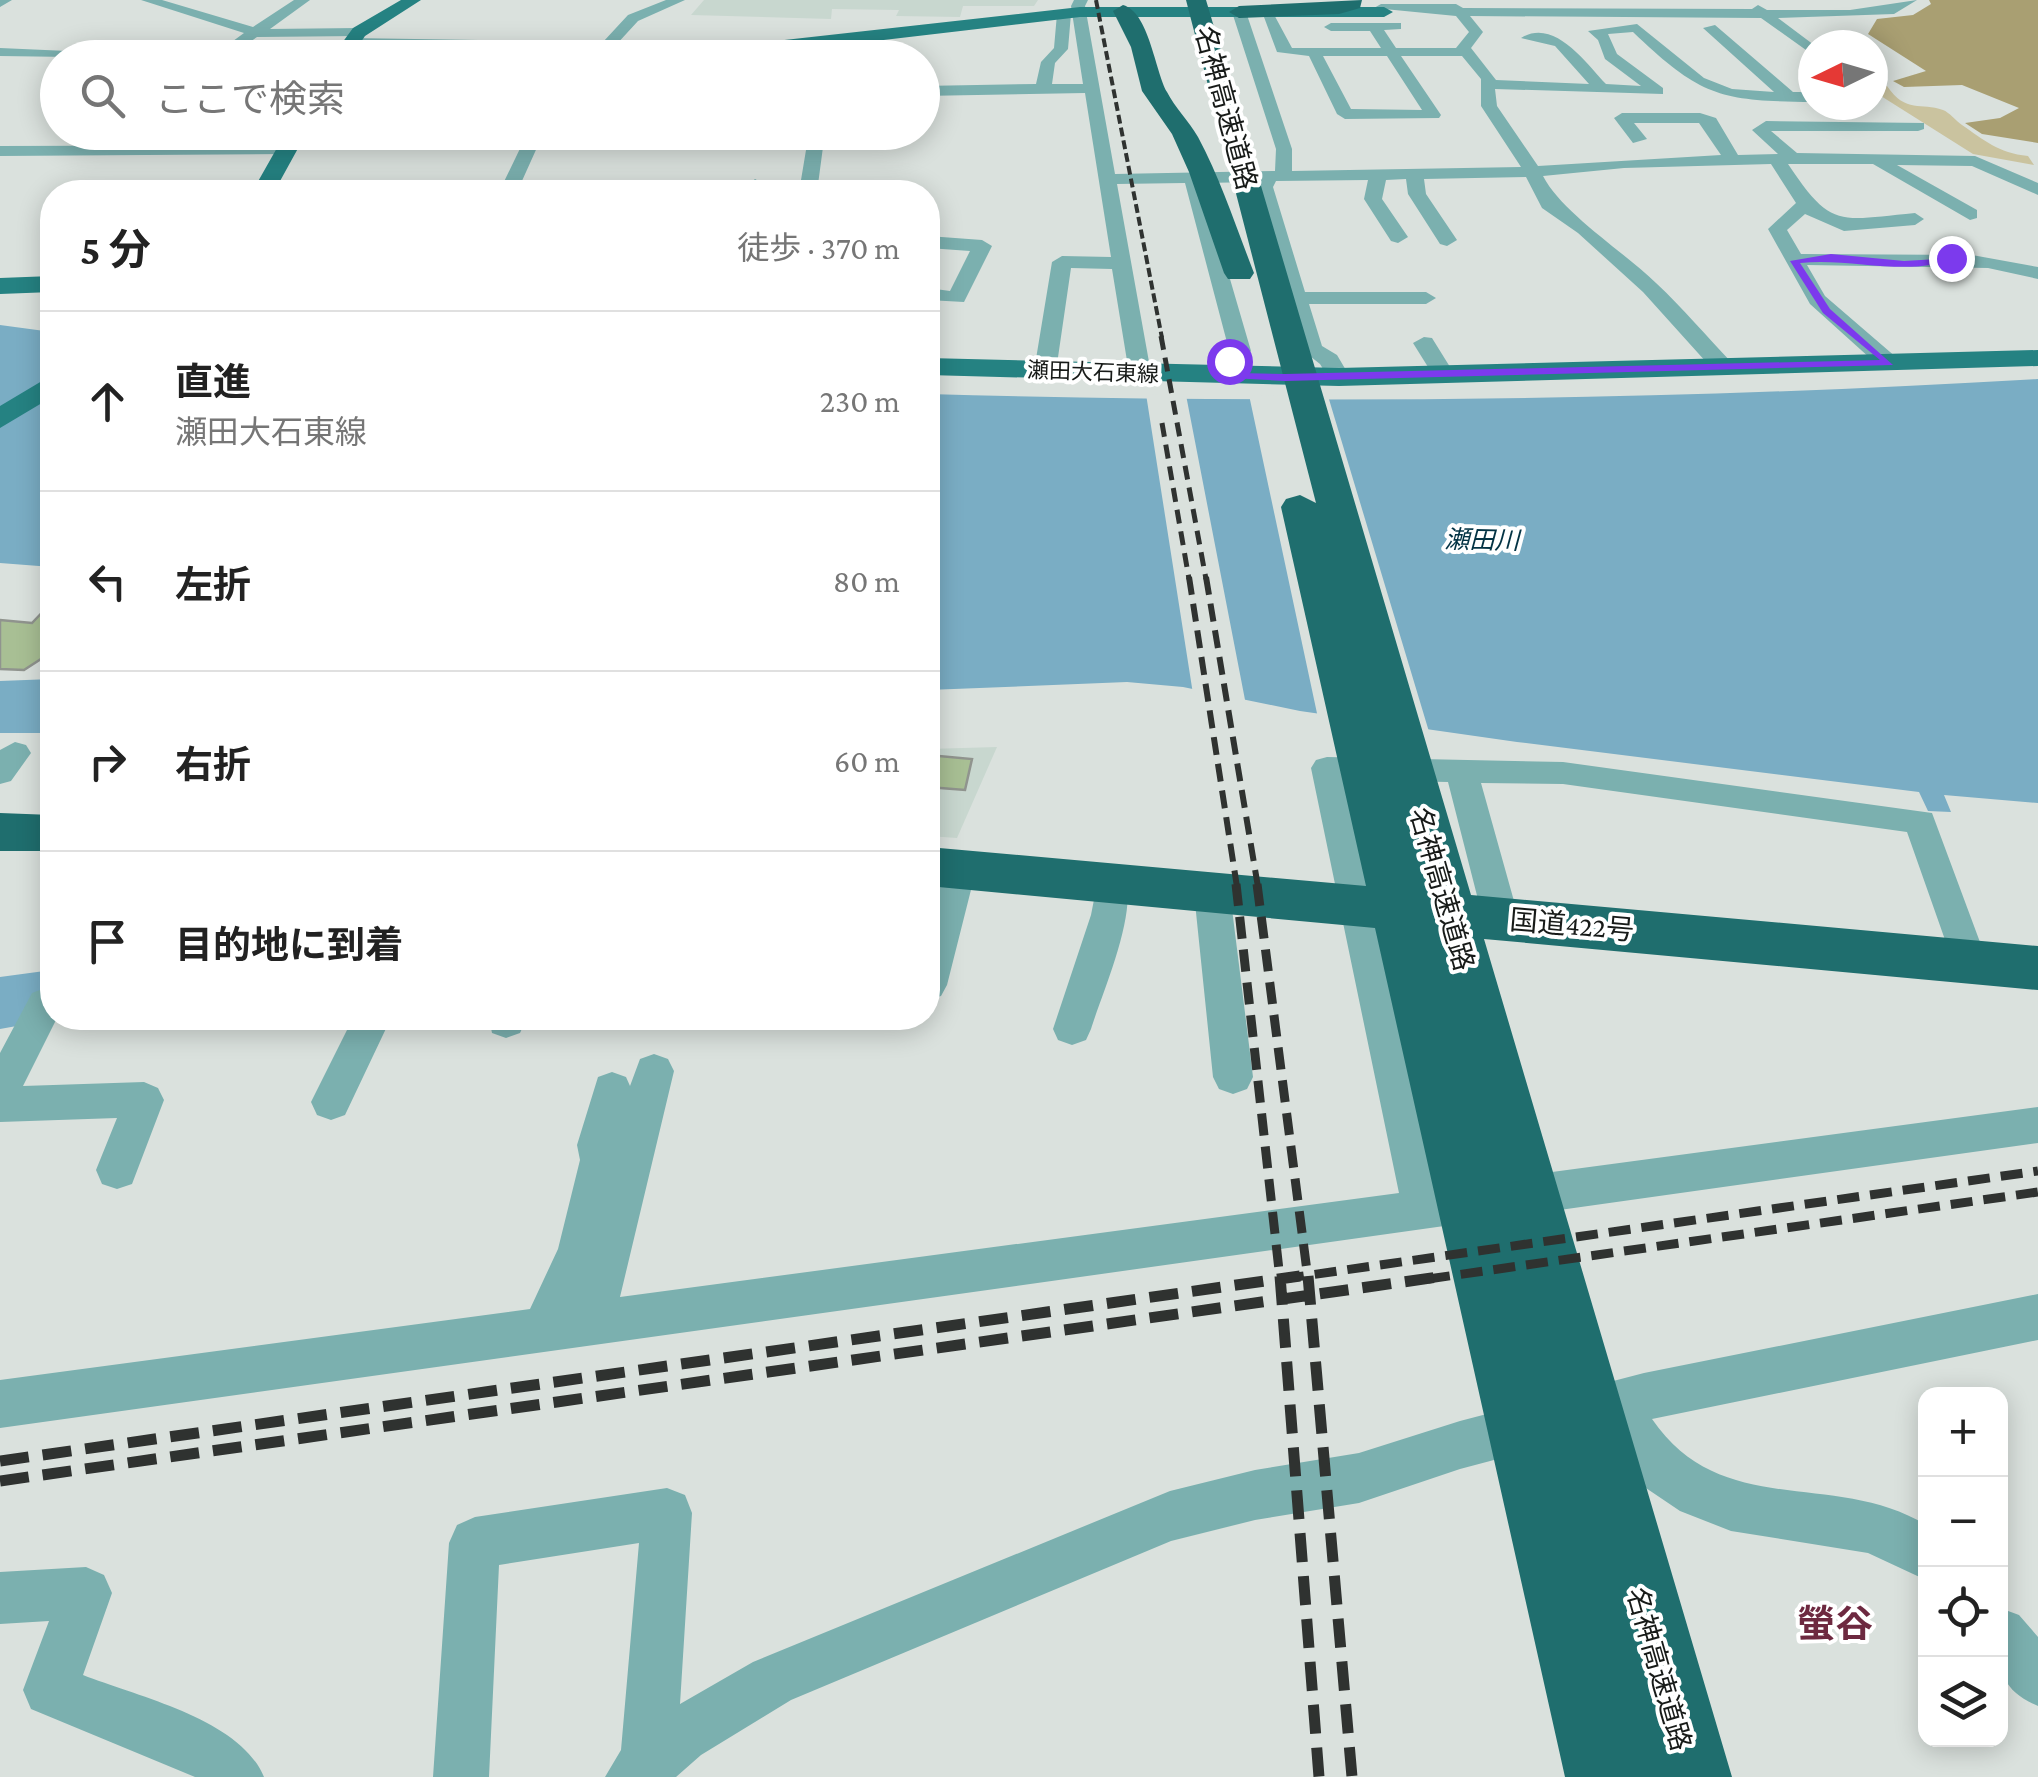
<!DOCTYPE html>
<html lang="ja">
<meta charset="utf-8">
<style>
:root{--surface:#fff;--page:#f6f6f6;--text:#222;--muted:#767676;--line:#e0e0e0}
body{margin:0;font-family:"Crimson Pro","Noto Sans JP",serif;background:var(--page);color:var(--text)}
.controls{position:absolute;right:30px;bottom:30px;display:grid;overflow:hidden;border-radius:20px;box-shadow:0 5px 25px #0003}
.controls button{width:90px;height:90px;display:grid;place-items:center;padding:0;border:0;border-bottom:2px solid var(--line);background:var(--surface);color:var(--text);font:50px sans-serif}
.compass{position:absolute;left:1798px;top:30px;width:90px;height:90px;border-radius:50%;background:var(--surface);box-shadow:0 5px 25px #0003;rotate:265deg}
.stop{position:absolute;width:30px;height:30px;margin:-22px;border:8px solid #7c3aed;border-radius:50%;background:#fff}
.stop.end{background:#7c3aed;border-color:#fff;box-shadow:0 2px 10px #0008}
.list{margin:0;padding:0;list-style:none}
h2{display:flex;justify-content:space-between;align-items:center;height:130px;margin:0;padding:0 40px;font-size:42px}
h2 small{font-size:32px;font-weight:400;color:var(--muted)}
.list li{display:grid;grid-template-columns:65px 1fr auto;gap:30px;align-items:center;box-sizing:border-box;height:180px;padding:0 40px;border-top:2px solid var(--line)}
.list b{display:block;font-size:38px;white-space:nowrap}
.list p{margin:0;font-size:32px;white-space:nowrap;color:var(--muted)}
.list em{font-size:32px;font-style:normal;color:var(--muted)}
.icon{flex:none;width:55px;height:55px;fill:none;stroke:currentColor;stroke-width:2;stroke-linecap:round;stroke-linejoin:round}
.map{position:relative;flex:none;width:2038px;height:1777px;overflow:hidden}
.search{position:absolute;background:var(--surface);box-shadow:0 5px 25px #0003;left:40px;top:40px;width:900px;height:110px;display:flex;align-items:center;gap:25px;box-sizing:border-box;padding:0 35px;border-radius:55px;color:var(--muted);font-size:38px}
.panel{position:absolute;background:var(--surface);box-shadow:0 5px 25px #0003;left:40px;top:180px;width:900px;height:850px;border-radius:40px}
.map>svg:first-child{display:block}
</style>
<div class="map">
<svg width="2038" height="1777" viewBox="0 0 2038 1777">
<rect width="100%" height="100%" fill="#dae1dd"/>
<!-- built -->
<path fill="#c8d7cf" d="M 704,0 L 1038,0 L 1034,6 L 963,6 L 960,17 L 896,16 L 899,10 L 832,9 L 831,19 L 691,15 Z
M 997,747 L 957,838 L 928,836 L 928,749 Z"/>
<!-- green -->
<path fill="#cac39f" d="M 1873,86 L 1887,86 C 1906,114 1921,102 1943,110 C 1949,112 1956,121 1962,125 C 1984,140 1998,153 2028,156 L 2034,165 L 1973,154 L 1873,91 Z"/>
<!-- forest -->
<path fill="#a99f72" d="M 1929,0 L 2038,0 L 2038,143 L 1982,134 L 1965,123 L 2000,118 L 2019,108 L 1962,85 L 1904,87 L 1893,81 L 1926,71 L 1868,34 L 1877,19 L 1913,15 L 1931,4 Z"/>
<!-- water -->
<path fill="#7aadc4" d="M 0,325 L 52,332 L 52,567 L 0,563 Z
M 2038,379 L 2038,803 L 1944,795 L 1951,812 L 1928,811 L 1919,792 L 1517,742 L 1300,711 L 1183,687 L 1127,682 L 928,690 L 928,394 C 1298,404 1668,401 2038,379 Z
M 52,679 L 52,733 L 0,733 L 0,681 Z"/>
<!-- pier -->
<path fill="#dae1dd" d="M 1146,394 L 1186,395 L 1246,705 L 1193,694 Z
M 1249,395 L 1328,396 L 1430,735 L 1318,718 Z"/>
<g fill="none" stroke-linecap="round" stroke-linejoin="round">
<!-- river -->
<path fill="#7aadc4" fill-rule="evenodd" d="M 52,970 L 52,1018 L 61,1018 L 0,1029 L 0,977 Z"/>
</g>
<!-- building -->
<path fill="#a8bf94" stroke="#90948e" stroke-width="2.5" d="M 52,602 L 52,658 L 41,659 L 24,670 L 0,669 L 0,620 L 32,623 Z
M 928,755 L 972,759 L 965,790 L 928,787 Z"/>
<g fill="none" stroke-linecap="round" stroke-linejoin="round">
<!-- minor -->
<path fill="#7bb0af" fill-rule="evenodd" d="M 0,0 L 12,0 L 0,7 Z
M 141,0 L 162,0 L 253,27 L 294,0 L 310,0 L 270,29 L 359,28 L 366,32 L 359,36 L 257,37 L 227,58 L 210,58 L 244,33 Z
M 666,0 L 685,0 L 638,21 L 604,58 L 588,58 L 594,50 L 351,46 L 344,42 L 351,38 L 603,42 L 628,15 Z
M 1074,0 L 1088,0 L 1085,6 L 1115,174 L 1275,171 L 1276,149 L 1232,12 L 1239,8 L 1246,12 L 1292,149 L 1292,171 L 1521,167 L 1481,106 L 1481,79 L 1462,56 L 1401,56 L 1441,115 L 1439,118 L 1345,119 L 1337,114 L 1309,56 L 1277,52 L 1261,9 L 1271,9 L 1292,48 L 1381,48 L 1370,31 L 1331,31 L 1324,27 L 1331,23 L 1401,23 L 1401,29 L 1384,30 L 1396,48 L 1456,48 L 1469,32 L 1456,16 L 1374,8 L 1381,4 L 1456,4 L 1463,8 L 1752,9 L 1758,5 L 1767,10 L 1850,10 L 1917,0 L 1894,14 L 1778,18 L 1814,45 L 1813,55 L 1761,18 L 1470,16 L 1483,32 L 1471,48 L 1496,80 L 1589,84 L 1555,46 L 1521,38 C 1554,17 1586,63 1606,84 L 1641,86 L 1605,59 L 1598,40 L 1588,31 L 1637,24 L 1704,78 L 1732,89 L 1774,92 L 1703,28 L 1715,25 L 1793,92 L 1813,92 L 1813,102 C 1720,101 1701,97 1633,32 L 1608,34 L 1617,54 L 1663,88 L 1663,94 L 1495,89 L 1497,106 L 1538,166 L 1721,155 L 1699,123 L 1634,123 L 1647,139 L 1633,143 L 1614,118 L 1622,113 L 1700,113 L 1716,118 L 1738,155 L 1778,154 L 1752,130 L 1766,121 L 1924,123 L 1924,129 L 1918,131 L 1771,131 L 1797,153 L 1975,156 L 2038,183 L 2038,195 L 1972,166 L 1897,165 L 1977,210 L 1977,218 L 1970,220 L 1873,164 L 1788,164 C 1832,230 1839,220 1915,213 L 1924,219 L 1915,225 L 1844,231 L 1805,214 L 1787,230 L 1801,254 L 1972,255 L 2038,267 L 2038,279 L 1988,268 L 1807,265 L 1825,296 L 1897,358 L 1897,368 L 1881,368 L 1810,304 L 1768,229 L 1796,203 L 1771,164 L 1624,168 L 1543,176 C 1562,213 1623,251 1656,283 C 1683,308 1707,337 1732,363 L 1732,373 L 1716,373 L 1643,292 L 1578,233 L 1542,208 L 1526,177 L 1424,179 L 1426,194 L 1457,240 L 1447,246 L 1440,244 L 1408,194 L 1406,179 L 1386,180 L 1382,199 L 1408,237 L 1398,243 L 1391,241 L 1364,199 L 1368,180 L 1276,181 L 1273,187 L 1305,292 L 1426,292 L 1436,298 L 1426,304 L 1309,304 L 1322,346 L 1337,355 L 1350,377 L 1339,384 L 1331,382 L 1320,364 L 1301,349 L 1255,187 L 1258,182 L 1202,183 L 1251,351 L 1241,362 L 1246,376 L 1235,383 L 1227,381 L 1218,361 L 1229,350 L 1185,183 L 1117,184 L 1151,373 L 1140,380 L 1129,373 L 1112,269 L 1071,268 L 1056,371 L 1053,376 L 1037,376 L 1034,371 L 1052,262 L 1062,256 L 1111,257 L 1085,93 L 922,96 L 922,86 L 1036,84 L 1041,62 L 1054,48 L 1057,14 L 1064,10 L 1071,14 L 1068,49 L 1055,63 L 1052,84 L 1083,84 L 1071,6 ZM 1323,56 L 1387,56 L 1422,110 L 1351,109 Z
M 0,48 L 135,54 L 142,58 L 0,56 Z
M 58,98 L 58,109 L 49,108 L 49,102 Z
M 528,132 L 544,132 L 517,192 L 499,192 Z
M 809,132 L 825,132 L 817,192 L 799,192 Z
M 294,145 L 294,153 L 288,154 L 0,156 L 0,146 Z
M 755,179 L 764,184 L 759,192 L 741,192 Z
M 325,187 L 369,187 L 378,192 L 316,192 Z
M 928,236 L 982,240 L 992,246 L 964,302 L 928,300 L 928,288 L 950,291 L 970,251 L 928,248 Z
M 1424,337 L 1432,338 L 1455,375 L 1452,380 L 1436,380 L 1433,375 L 1413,343 Z
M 15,742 L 26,745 L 31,753 L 11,781 L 0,784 L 0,750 Z
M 1327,757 L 1563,762 L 1932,813 L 1987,961 L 1982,971 L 1969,976 L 1956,971 L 1907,832 L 1563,784 L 1481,783 L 1519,919 L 1514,929 L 1501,933 L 1488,929 L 1483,919 L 1448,782 L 1346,780 L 1440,1187 L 2038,1107 L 2038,1143 L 0,1428 L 0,1380 L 530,1309 L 558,1249 L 580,1160 L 577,1145 L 598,1077 L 612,1072 L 626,1077 L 630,1086 L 640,1059 L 654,1054 L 668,1059 L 674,1071 L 620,1297 L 1399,1193 L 1311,768 L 1316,760 Z
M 959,857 L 971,861 L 976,870 L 947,985 L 941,996 L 928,1000 C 925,955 924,902 947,861 Z
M 1111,870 L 1123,874 C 1141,906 1102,993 1091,1029 L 1086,1040 L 1072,1045 L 1058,1040 L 1053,1029 L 1091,915 L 1099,874 Z
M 1212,880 L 1224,883 L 1230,893 L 1253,1077 L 1247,1089 L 1233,1094 L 1219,1089 L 1213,1077 L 1194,893 L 1200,883 Z
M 45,988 L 52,991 L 52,1018 L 57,1018 L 23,1086 L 144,1082 L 158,1088 L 164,1100 L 132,1184 L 117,1189 L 102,1184 L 96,1170 L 117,1118 L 0,1122 L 0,1053 L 32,993 Z
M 353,1018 L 391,1018 L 345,1115 L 331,1120 L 317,1115 L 311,1102 Z
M 489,1018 L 527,1018 L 520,1033 L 506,1038 L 492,1033 Z
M 2038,1294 L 2038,1340 L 1652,1419 C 1722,1521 1834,1469 1926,1525 L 1926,1580 L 1868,1553 L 1731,1531 L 1680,1511 L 1640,1484 L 1604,1431 L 1460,1469 L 1359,1503 L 1255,1520 L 1171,1541 L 791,1700 L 701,1755 L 676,1777 L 605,1777 L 621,1750 L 639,1543 L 499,1565 L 489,1777 L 433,1777 L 449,1543 L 457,1525 L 475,1517 L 667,1488 L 685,1495 L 692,1513 L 680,1704 L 753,1662 L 1170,1491 L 1255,1470 L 1359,1453 L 1460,1421 L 1644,1373 Z
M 86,1567 L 104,1575 L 112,1593 L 83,1675 C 139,1697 240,1719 264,1777 L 195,1777 L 31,1709 L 23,1690 L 49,1621 L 0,1624 L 0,1572 Z
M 2000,1608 L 2019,1615 L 2038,1637 L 2038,1706 C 1989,1686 2000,1653 2000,1608 Z"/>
<!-- major -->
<path fill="#258282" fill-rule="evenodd" d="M 401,0 L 421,0 L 365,36 L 350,58 L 331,58 L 353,28 Z
M 1080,7 L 1384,7 L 1393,12 L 1384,17 L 1080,17 L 729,58 L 667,58 L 676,52 Z
M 286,132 L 307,132 L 274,192 L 252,192 Z
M 52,276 L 52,292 L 0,294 L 0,278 Z
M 2038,350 L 2038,366 L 1339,386 L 928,375 L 928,358 L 1339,368 Z
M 52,375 L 52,397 L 0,428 L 0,406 Z"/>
<!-- highway -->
<path fill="#1f6e6e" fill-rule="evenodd" d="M 1186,0 L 1206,0 L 1471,895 L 2038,946 L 2038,990 L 1484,939 L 1732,1777 L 1565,1777 L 1375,928 L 928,886 L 928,847 L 1366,886 L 1281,507 L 1286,499 L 1300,495 L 1316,503 Z
M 1362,0 L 1360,8 L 1339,14 L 1239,18 L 1229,12 L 1239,6 Z
M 1123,5 C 1149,12 1155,71 1167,92 C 1175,108 1189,121 1198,137 C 1221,180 1236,227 1254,273 L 1250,279 L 1228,279 L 1224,273 L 1189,172 L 1172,134 L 1142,91 L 1131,47 L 1113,11 Z
M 0,813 L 52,815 L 52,851 L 0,851 Z"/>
<!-- rail-far4 -->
<path stroke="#2f3230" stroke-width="4" stroke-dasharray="9 4" stroke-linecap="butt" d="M 1096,0 L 1162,338"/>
<!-- rail-far3 -->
<path stroke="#2f3230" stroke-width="5" stroke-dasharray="14 8" stroke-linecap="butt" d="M 1161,336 L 1206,579
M 1162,423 L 1189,579"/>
<!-- rail-far2 -->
<path stroke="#2f3230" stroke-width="6" stroke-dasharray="18 9" stroke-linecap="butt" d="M 1189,577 L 1237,887
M 1206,577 L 1258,887"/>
<!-- rail-far1 -->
<path stroke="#2f3230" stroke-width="9" stroke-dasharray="22 11" stroke-linecap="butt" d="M 1236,884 L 1280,1279
M 1257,884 L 1308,1279
M 1282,1279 L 2038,1171
M 1428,1279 L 2038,1192"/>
<!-- rail -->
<path stroke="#2f3230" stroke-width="11" stroke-dasharray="29 14" stroke-linecap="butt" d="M 1280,1276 L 1319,1777
M 1308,1276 L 1352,1777
M 0,1461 L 1300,1276
M 0,1481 L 1445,1276"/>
</g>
<!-- route -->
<path fill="#7c3aed" d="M 1831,254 L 1904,261 L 1955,258 C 1909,278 1850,257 1800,263 L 1830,309 L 1893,365 L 1285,381 L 1231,378 L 1224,361 L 1233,359 L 1239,373 L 1285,374 L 1880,360 L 1823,313 L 1790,261 Z"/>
<g text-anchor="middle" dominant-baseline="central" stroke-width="8" stroke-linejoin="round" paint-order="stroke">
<!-- far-street labels -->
<g font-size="22" fill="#171a18" stroke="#fff">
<text transform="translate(1093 372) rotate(2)">瀬田大石東線</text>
</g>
<!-- far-water labels -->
<g font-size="25" font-style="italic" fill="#033344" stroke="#fff">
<text transform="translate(1482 540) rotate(1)">瀬田川</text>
</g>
<!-- street labels -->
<g font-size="28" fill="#171a18" stroke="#fff">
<text transform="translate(1226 108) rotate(75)">名神高速道路</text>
<text transform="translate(1442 889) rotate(74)">名神高速道路</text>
<text transform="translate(1572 925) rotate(5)">国道422号</text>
<text transform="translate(1659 1669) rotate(74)">名神高速道路</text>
</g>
<!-- near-quarter labels -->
<g font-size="38" font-weight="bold" fill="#6d2940" stroke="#fff">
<text x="1835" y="1624">螢谷</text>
</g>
</g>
</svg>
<div class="controls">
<button>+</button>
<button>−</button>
<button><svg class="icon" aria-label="locate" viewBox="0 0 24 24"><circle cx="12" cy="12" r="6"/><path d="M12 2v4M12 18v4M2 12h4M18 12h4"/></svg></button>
<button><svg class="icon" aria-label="layers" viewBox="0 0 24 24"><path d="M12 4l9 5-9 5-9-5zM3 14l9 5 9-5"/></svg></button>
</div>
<svg class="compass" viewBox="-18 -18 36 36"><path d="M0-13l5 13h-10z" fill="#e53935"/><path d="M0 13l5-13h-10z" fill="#767676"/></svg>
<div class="stop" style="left:1229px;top:361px"></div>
<div class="stop end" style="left:1951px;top:258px"></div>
<div class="search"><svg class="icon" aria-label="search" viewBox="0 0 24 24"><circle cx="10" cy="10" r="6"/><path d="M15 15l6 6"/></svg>ここで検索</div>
<section class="panel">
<h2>5 分<small>徒歩 · 370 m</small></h2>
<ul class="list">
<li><svg class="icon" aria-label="ahead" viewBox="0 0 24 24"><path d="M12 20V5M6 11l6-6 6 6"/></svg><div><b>直進</b><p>瀬田大石東線</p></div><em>230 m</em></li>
<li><svg class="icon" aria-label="left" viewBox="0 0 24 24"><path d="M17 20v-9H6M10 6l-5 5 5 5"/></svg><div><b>左折</b></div><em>80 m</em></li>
<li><svg class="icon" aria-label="right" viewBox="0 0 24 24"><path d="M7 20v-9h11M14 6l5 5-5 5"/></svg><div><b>右折</b></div><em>60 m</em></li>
<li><svg class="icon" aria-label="arrive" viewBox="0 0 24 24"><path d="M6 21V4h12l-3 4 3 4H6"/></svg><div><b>目的地に到着</b></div></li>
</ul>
</section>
</div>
